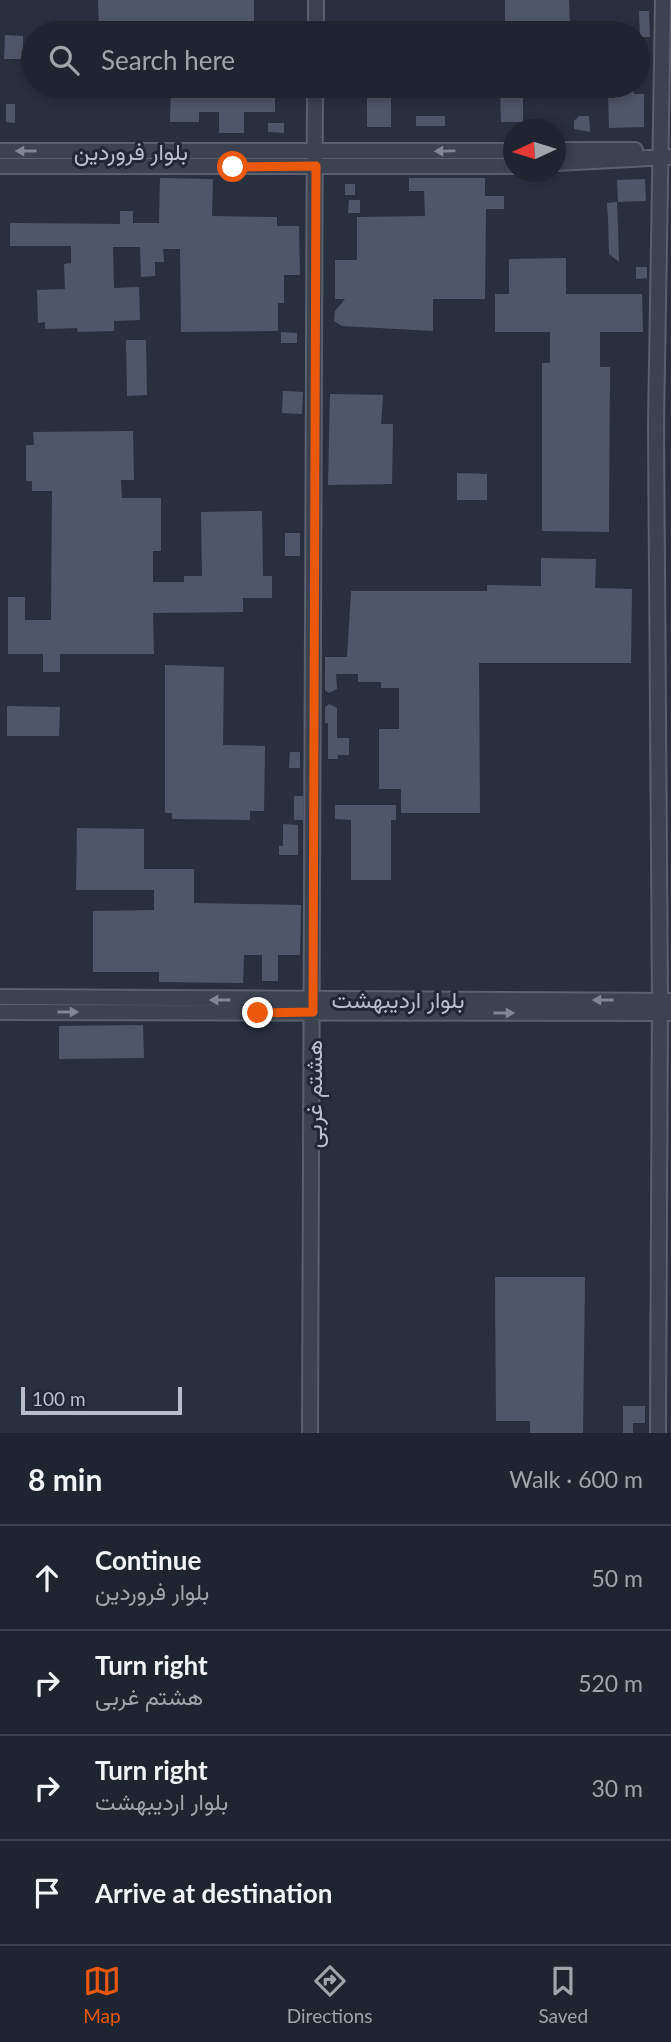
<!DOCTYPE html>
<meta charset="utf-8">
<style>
:root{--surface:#1e2430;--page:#262c38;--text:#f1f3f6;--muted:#a1a4ab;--line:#3c414c;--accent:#ea580c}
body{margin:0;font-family:Lato,Vazirmatn,sans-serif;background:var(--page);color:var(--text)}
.compass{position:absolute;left:503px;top:119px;width:63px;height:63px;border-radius:50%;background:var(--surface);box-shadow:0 4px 10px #0003;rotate:266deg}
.scale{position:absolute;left:21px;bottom:18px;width:161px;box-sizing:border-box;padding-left:7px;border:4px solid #b9beca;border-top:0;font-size:19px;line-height:24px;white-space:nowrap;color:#b9beca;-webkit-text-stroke:5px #212736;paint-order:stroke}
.stop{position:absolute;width:21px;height:21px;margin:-16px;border:5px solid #ea580c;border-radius:50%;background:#fff}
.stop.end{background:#ea580c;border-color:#fff;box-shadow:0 2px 7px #0008}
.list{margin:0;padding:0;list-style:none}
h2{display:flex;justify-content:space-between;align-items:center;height:91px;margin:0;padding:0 28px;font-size:30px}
h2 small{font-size:23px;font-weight:400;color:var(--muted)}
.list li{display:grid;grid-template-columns:46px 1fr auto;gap:21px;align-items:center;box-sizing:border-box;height:105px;padding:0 28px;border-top:2px solid var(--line)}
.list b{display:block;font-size:26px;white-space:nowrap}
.list p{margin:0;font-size:23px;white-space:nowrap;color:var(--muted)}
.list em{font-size:23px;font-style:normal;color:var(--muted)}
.icon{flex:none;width:38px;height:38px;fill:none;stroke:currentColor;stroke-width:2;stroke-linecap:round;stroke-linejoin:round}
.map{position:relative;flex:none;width:671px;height:1433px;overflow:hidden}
.search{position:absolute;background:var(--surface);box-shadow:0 4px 10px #0003;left:21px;right:21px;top:21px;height:77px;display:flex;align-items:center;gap:18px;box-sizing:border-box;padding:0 24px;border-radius:38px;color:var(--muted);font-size:26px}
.sheet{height:511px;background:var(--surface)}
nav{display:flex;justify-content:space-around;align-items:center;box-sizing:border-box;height:98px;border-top:2px solid var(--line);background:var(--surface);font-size:19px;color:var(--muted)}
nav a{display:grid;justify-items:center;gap:4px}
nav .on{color:var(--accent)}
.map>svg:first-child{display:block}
</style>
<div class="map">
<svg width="671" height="1433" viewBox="0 0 671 1433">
<rect width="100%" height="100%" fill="#283040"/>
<!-- building -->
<path fill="#4e5769" d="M 98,0 L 254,0 L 254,32 L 99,29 Z
M 505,0 L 569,0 L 570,26 L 505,27 Z
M 639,11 L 649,11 L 650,37 L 640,37 Z
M 333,24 L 346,24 L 346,33 L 333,33 Z
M 5,35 L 23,36 L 23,59 L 4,59 Z
M 171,86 L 275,86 L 275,112 L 244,112 L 244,133 L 219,133 L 219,112 L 199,112 L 199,122 L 170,122 Z
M 367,86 L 391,86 L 391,127 L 367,127 Z
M 500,86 L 523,86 L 523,122 L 501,122 Z
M 604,86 L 634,86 L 634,94 L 644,94 L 644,127 L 609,128 L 608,96 L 604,96 Z
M 6,104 L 15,104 L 15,123 L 6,122 Z
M 416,116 L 445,116 L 445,126 L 416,126 Z
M 579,116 L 589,116 L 590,132 L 574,129 L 574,121 Z
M 268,123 L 284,123 L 284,133 L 268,132 Z
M 160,178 L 213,179 L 212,216 L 277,217 L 277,226 L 299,226 L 300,275 L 284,275 L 284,303 L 278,303 L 278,331 L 181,332 L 180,249 L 163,249 L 164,262 L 155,262 L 155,276 L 141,277 L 140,247 L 113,247 L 114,288 L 139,287 L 140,320 L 114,321 L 114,331 L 78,332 L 77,328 L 45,329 L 45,322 L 38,323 L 37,290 L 65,289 L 64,264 L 71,263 L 71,246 L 10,246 L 10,223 L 120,224 L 120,211 L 133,211 L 133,223 L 159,223 Z
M 409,178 L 485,178 L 485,196 L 504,196 L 504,209 L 486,209 L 485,299 L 433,299 L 433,331 L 342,326 L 334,321 L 335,311 L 345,299 L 335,299 L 335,260 L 357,260 L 357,217 L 425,216 L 424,191 L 409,191 Z
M 645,179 L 646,201 L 618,202 L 617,180 Z
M 345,184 L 355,184 L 355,195 L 345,195 Z
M 349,200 L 360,200 L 360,213 L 348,213 Z
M 617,202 L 618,227 L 619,262 L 609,254 L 608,218 L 607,203 Z
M 566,258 L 566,294 L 642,294 L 643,332 L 600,332 L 600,367 L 610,367 L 609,532 L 542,531 L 542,363 L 550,363 L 550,332 L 495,332 L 495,294 L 509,294 L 509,259 Z
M 636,267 L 647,267 L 647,278 L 636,279 Z
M 281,332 L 297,333 L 297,343 L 281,343 Z
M 126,340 L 146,340 L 147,395 L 127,396 Z
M 283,391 L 303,392 L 302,414 L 282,413 Z
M 330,394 L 383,395 L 381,424 L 393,424 L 392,484 L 328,485 Z
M 133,431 L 134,480 L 121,480 L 122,498 L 161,498 L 161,551 L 153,551 L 153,582 L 184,582 L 184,576 L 202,576 L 201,512 L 262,511 L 263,576 L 272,576 L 272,598 L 243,598 L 243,612 L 153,613 L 154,654 L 60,654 L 60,672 L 43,672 L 43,654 L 8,654 L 8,597 L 25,597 L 25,620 L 51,620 L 52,491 L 32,491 L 32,481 L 26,481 L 26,445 L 34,445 L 33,432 Z
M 457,473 L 487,474 L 487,500 L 457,500 Z
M 285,533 L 300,533 L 300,556 L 285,556 Z
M 541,558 L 596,559 L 595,588 L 632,589 L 631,663 L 479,663 L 480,813 L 401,813 L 401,789 L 379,789 L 379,729 L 399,729 L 399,688 L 381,688 L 381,682 L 358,682 L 358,674 L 336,674 L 337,689 L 329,693 L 325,690 L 325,657 L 347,657 L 351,591 L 487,591 L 487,585 L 541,586 Z
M 165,665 L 224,667 L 223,745 L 265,746 L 264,811 L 250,811 L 250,820 L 172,819 L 172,813 L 165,813 Z
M 329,704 L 337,708 L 337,738 L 349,738 L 349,755 L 338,755 L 338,759 L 328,759 L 328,723 L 325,723 L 325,707 Z
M 7,706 L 60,707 L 59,736 L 7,736 Z
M 290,752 L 300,752 L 300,768 L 289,768 Z
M 294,796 L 303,796 L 303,820 L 294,820 Z
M 335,805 L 396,805 L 396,820 L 391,820 L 391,880 L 351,880 L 351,820 L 335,819 Z
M 283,824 L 298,825 L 298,855 L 279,855 L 279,846 L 283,846 Z
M 77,828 L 144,829 L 144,869 L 194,869 L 194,903 L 301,905 L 300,955 L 278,955 L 278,981 L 262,981 L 262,955 L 244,955 L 243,983 L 159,982 L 159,972 L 93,972 L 93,911 L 154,910 L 154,890 L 76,890 Z
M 143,1025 L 144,1058 L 59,1059 L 59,1026 Z
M 495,1277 L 585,1277 L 583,1433 L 530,1433 L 530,1421 L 496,1421 Z
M 623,1406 L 645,1406 L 645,1423 L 633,1423 L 633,1433 L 623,1433 Z"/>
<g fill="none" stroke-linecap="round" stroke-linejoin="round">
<!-- minor casing -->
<g stroke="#5a606e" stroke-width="18">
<path id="minor" d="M 316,33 L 316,0
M 556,150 L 635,150
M 0,151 L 514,151
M 556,163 L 669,157
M 0,166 L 514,166
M 0,997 L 671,1001
M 0,1012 L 671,1013
M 310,1433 L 315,86
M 658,1433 L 660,1001 L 656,425 L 663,0"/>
</g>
<!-- minor -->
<use href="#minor" stroke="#3c4250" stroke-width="14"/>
</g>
<!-- one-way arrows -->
<defs><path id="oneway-solid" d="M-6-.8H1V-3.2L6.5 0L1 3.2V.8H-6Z" transform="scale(1.75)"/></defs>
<g fill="#818693">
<use href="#oneway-solid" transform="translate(26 151) rotate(-180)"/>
<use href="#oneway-solid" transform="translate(445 151) rotate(179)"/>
<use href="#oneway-solid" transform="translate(220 1000) rotate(180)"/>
<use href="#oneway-solid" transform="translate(603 1000) rotate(-180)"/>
<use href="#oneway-solid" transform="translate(68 1012)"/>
<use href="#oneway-solid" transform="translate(504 1013)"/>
</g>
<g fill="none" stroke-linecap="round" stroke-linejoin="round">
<!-- route -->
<path stroke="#ea580c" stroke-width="9" d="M 233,167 L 316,166 L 313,1012 L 258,1013"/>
</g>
<g text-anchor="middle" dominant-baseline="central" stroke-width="6" stroke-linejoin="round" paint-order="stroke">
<!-- street labels -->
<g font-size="23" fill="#b9beca" stroke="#212736">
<text x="131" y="151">بلوار فروردین</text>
<text x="398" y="999">بلوار اردیبهشت</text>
<text transform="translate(313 1094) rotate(-90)">هشتم غربی</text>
</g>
</g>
</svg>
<svg class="compass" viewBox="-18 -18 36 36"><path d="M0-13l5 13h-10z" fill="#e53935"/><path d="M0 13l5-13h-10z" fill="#a1a4ab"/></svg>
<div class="scale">100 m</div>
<div class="stop" style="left:233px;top:167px"></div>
<div class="stop end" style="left:258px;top:1013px"></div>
<div class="search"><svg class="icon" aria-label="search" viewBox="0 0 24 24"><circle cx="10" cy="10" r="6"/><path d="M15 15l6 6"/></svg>Search here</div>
</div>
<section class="sheet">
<h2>8 min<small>Walk · 600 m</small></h2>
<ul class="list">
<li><svg class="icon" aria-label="ahead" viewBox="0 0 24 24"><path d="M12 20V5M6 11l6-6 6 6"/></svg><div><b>Continue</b><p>بلوار فروردین</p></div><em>50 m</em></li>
<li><svg class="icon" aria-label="right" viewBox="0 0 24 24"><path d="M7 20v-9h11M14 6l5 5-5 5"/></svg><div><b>Turn right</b><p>هشتم غربی</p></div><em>520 m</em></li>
<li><svg class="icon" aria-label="right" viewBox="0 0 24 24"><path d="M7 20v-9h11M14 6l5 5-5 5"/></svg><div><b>Turn right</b><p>بلوار اردیبهشت</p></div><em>30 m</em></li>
<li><svg class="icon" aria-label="arrive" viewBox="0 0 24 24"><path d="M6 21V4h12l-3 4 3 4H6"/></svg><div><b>Arrive at destination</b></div></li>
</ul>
</section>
<nav>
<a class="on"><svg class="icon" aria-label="map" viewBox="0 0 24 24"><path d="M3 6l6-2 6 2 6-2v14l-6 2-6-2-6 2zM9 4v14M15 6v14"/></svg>Map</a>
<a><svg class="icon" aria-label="directions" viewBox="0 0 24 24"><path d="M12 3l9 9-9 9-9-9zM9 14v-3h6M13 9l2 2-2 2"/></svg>Directions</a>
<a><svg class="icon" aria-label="saved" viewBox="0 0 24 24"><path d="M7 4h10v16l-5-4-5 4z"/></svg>Saved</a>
</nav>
